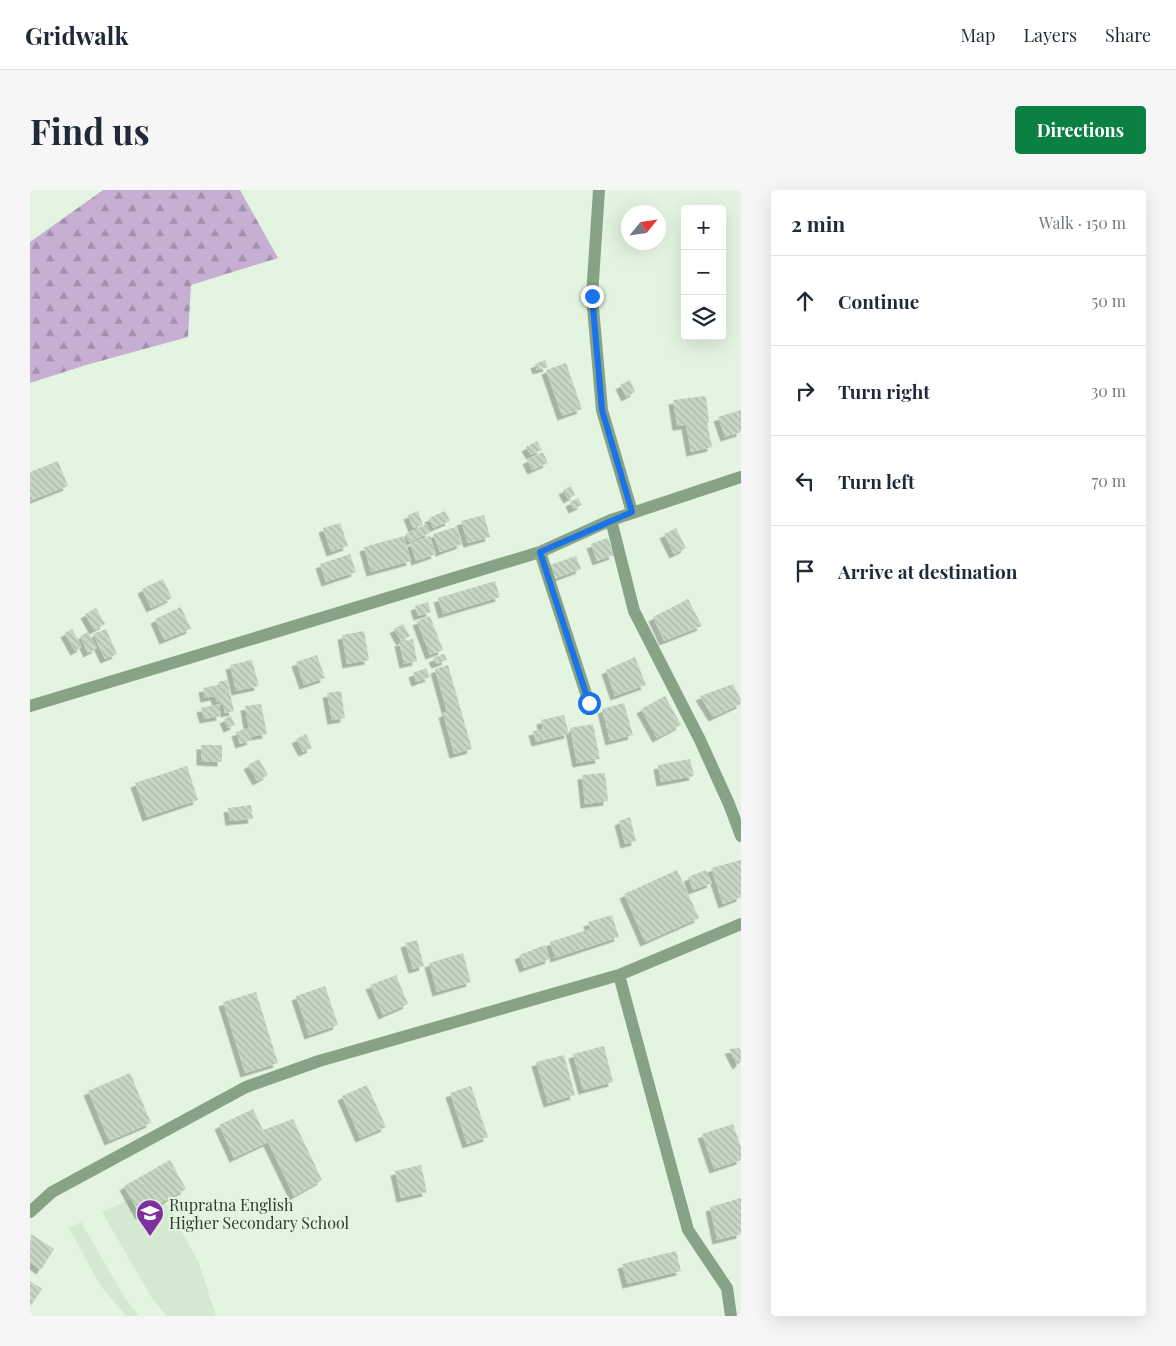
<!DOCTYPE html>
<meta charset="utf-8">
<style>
:root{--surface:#fff;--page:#f6f6f7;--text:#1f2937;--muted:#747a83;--line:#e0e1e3;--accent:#0b8043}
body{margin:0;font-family:"Playfair Display",serif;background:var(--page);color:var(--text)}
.controls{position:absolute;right:15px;top:15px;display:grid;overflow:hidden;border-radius:5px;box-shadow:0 5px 20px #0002}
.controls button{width:45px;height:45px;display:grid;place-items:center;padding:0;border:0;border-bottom:1px solid var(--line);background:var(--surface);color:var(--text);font:25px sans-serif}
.compass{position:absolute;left:591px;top:15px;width:45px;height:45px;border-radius:50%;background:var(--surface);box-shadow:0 5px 20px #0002;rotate:61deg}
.stop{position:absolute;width:15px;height:15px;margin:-11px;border:4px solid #1a73e8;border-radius:50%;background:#fff}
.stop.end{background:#1a73e8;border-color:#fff;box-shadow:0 1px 5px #0008}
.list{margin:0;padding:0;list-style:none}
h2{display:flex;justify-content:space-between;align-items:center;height:65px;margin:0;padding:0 20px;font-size:21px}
h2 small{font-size:16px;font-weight:400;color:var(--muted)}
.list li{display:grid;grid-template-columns:32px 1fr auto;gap:15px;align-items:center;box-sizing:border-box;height:90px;padding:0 20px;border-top:1px solid var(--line)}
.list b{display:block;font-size:19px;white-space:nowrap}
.list em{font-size:16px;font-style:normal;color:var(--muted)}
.icon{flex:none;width:28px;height:28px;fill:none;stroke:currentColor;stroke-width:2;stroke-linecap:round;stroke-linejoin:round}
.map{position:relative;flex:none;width:711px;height:1126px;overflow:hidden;border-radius:5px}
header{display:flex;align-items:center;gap:30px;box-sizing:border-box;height:70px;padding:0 25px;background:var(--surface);border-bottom:1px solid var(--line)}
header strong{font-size:24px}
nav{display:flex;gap:28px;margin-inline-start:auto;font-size:18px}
.intro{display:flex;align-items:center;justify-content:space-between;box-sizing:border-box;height:120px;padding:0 30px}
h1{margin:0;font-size:35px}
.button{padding:12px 22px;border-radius:5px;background:var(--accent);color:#fff;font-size:18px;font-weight:700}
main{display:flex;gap:30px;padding:0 30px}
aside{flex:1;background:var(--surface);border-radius:5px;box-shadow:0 5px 20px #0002}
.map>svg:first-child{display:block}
</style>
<header>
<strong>Gridwalk</strong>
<nav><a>Map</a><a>Layers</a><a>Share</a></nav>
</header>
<div class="intro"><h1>Find us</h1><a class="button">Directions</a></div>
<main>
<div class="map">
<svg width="711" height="1126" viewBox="0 0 711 1126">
<defs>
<pattern id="forest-firs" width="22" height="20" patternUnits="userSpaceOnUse" patternTransform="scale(1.25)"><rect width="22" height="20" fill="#c6afd3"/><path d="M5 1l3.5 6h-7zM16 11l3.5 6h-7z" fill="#a290ac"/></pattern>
<pattern id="building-back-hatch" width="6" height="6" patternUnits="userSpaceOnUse" patternTransform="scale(1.25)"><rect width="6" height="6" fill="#c6d7c3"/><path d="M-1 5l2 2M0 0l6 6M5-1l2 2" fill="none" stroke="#abb9a8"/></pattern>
<filter id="shadow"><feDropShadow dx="-4.5" dy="4.5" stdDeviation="0" flood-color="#0004"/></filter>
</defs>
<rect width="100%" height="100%" fill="#e3f4e0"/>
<!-- built -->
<path fill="#d3ead0" d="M 127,997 L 168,1071 L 186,1126 L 137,1126 L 123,1110 L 72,1022 Z
M 51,1032 L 95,1108 L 109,1126 L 96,1126 L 70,1095 L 39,1038 Z"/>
<!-- forest -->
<path fill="url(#forest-firs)" d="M 73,0 L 210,0 L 248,68 L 161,95 L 158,147 L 56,175 L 0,193 L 0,52 Z"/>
<!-- building -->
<path fill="url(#building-back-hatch)" filter="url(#shadow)" d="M 515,170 L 518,177 L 507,180 L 505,174 Z
M 536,173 L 552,219 L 532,226 L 516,180 Z
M 600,190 L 605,202 L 596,207 L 590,195 Z
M 676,206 L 679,233 L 677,233 L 682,257 L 661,262 L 656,235 L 647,236 L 643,210 Z
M 711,220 L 711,242 L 695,247 L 688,227 Z
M 507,251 L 512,260 L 501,265 L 496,257 Z
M 513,262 L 518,273 L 502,280 L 497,270 Z
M 28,271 L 38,296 L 0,311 L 0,282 Z
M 541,296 L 545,305 L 538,309 L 533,300 Z
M 548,308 L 552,315 L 543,319 L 540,312 Z
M 388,321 L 393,335 L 383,338 L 378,325 Z
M 415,321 L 420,331 L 403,338 L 399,328 Z
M 454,325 L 460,347 L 438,353 L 431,331 Z
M 310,333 L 318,356 L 301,362 L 293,338 Z
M 397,334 L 400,343 L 379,352 L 375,344 Z
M 426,337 L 432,354 L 410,362 L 403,344 Z
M 646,338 L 656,358 L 644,364 L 634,344 Z
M 374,346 L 381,371 L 341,382 L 334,357 Z
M 400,346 L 406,364 L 386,371 L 380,353 Z
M 578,348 L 584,365 L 567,371 L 561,354 Z
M 320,364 L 326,382 L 296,392 L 290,374 Z
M 546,366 L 551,379 L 524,389 L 520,375 Z
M 133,389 L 142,408 L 121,418 L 112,399 Z
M 465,391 L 470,407 L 413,424 L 408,408 Z
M 658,409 L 672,436 L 634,451 L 623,427 Z
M 398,412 L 401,422 L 388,426 L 385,416 Z
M 151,417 L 161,439 L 134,450 L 125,429 Z
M 66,418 L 75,434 L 64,440 L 55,424 Z
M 400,426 L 413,460 L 400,465 L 387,431 Z
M 373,434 L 380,446 L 371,451 L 364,439 Z
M 42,439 L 52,457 L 45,461 L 35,443 Z
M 76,439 L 87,464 L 75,469 L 63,444 Z
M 334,441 L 339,470 L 317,474 L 312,445 Z
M 58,442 L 67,458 L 58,463 L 50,446 Z
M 383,449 L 387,471 L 374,474 L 369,452 Z
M 414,464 L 417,470 L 406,474 L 403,468 Z
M 287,465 L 295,488 L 274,495 L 266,472 Z
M 605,467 L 616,495 L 585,506 L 576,480 Z
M 222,470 L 229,496 L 206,501 L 200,475 Z
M 418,475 L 442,559 L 424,564 L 413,523 L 417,522 L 405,479 Z
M 396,478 L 400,487 L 386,492 L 383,483 Z
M 197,490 L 204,521 L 195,523 L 193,514 L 190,515 L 189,511 L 187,512 L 185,506 L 175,508 L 173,498 L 188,495 L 188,492 Z
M 703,494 L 711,510 L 711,514 L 683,527 L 670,506 Z
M 311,501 L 315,528 L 302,530 L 297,503 Z
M 635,506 L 651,535 L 627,548 L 611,519 Z
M 594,513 L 603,545 L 580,551 L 572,519 Z
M 189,514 L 191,526 L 174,529 L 171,518 Z
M 231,514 L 237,544 L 220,547 L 222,550 L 210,554 L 206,542 L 217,538 L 220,547 L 215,516 Z
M 534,525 L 539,544 L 506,552 L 503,541 L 513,539 L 511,530 Z
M 201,526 L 205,535 L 198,538 L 194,529 Z
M 563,534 L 570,569 L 547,573 L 540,538 Z
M 276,544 L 282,558 L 273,562 L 266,549 Z
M 171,555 L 192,555 L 192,572 L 171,571 Z
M 229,569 L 238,585 L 227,591 L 218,575 Z
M 660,569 L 664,586 L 631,592 L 628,575 Z
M 157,576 L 168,610 L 117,627 L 105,593 Z
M 575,583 L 578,611 L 555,614 L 552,585 Z
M 221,615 L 223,629 L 200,631 L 198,618 Z
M 600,627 L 606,651 L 595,654 L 589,631 Z
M 711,670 L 711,707 L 693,714 L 681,678 Z
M 647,680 L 669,728 L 615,752 L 594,704 Z
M 676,680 L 682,693 L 663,700 L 658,687 Z
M 582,725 L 589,747 L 525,768 L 520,752 L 560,739 L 558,732 Z
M 387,750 L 394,776 L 383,779 L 375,753 Z
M 515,755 L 520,769 L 494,778 L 489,765 Z
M 433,763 L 441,792 L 407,802 L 399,773 Z
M 366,785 L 378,814 L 353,825 L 340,795 Z
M 295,796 L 308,835 L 279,845 L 266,806 Z
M 226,802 L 248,873 L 215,883 L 193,812 Z
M 574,856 L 583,892 L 553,900 L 543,864 Z
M 709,858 L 711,861 L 711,872 L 707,875 L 699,859 Z
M 534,865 L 545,905 L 518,913 L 506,872 Z
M 100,883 L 121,933 L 79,951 L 58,901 Z
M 337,895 L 356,937 L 330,948 L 312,906 Z
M 441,896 L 458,947 L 437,954 L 420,903 Z
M 223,919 L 233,940 L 263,929 L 292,990 L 264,1006 L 238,952 L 204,968 L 189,935 Z
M 703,934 L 711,957 L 711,970 L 684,979 L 672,944 Z
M 140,970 L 156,999 L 110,1025 L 94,996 Z
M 391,975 L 397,1002 L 371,1008 L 365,981 Z
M 711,1008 L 711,1044 L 687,1050 L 680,1017 Z
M 1,1044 L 24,1059 L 11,1080 L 0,1072 Z
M 646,1061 L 651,1081 L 597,1094 L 592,1074 Z
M 0,1091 L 12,1099 L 0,1117 Z"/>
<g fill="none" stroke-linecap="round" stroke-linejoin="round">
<!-- minor -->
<path stroke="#88a285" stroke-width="12" d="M 569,0 L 562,106 L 572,220 L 602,322
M 581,330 L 604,421 L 670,550 L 699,614 L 711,646
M 510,362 L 559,513
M 0,516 L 510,362 L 581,330 L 711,287
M 589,785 L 658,1040 L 697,1098 L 701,1126
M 0,1022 L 22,1002 L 216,897 L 289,871 L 589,785 L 711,734"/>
</g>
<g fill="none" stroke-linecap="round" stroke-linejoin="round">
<!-- route -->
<path stroke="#1a73e8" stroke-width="6" d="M 559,513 L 510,362 L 602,322 L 572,220 L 562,106"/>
</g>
<!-- icons -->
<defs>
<g id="school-pin" transform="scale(1.4375)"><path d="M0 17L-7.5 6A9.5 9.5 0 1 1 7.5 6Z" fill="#7e2fa0" stroke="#e3f4e0"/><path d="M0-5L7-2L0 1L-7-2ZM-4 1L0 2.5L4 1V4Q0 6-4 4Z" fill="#fff"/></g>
</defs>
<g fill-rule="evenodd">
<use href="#school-pin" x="120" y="1023"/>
</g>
<g text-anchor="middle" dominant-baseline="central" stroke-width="4" stroke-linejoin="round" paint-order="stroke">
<!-- poi labels -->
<g font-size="16" fill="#343b33" stroke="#e3f4e0" text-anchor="start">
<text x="139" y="1014">Rupratna English<tspan x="139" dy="18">Higher Secondary School</tspan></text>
</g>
</g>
</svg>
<div class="controls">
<button>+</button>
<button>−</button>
<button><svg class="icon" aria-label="layers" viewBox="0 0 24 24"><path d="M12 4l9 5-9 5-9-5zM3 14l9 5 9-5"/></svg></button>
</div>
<svg class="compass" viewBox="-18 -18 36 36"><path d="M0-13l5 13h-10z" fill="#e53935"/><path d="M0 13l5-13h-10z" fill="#747a83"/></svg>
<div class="stop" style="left:559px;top:513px"></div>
<div class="stop end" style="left:562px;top:106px"></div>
</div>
<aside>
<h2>2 min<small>Walk · 150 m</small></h2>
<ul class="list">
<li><svg class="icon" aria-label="ahead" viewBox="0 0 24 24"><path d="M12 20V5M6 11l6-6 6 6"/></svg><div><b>Continue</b></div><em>50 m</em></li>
<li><svg class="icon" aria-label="right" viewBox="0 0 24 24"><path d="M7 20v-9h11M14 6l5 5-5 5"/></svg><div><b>Turn right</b></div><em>30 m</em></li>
<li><svg class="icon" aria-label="left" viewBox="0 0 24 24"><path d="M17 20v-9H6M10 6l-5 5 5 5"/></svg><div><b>Turn left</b></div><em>70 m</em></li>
<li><svg class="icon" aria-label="arrive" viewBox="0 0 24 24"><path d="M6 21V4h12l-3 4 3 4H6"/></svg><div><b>Arrive at destination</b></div></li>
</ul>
</aside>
</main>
